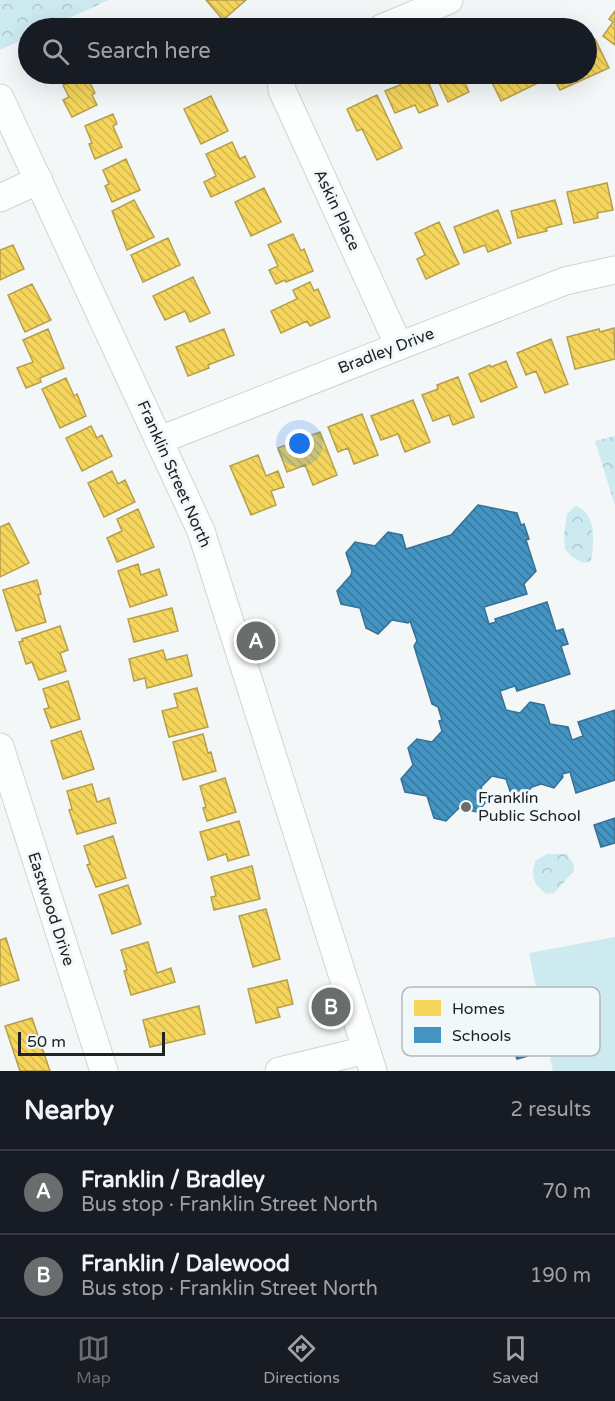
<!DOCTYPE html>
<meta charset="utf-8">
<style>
:root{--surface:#171b24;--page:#20242c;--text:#f1f3f6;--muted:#9ea1a6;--line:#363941;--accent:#6a6d6e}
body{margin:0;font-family:"Varela Round",sans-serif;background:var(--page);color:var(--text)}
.scale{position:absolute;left:18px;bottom:15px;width:147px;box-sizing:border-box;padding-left:6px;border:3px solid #202223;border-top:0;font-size:16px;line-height:21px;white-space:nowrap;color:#202223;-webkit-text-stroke:4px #f1f8fa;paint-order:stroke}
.you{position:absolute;left:300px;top:444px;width:21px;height:21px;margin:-15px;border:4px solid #fff;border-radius:50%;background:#1a73e8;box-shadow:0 0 0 9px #1a73e833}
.badge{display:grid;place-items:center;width:39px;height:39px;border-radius:50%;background:var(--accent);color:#fff;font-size:20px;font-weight:700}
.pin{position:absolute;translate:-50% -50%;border:3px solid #fff;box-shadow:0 2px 6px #0006}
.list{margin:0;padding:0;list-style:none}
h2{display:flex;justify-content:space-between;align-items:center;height:78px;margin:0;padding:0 24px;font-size:26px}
h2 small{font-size:20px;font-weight:400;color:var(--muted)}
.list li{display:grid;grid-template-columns:39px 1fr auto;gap:18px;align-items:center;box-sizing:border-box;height:84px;padding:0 24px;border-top:2px solid var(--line)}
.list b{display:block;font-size:22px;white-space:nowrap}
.list p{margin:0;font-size:20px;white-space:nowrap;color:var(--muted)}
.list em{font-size:20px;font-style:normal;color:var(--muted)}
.icon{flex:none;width:33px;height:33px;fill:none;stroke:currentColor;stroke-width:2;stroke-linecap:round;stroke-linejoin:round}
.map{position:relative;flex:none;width:615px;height:1071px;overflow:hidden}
.search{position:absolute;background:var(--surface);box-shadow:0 6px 24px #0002;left:18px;right:18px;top:18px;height:66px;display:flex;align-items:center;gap:15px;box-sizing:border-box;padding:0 21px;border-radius:33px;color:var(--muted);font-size:22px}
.sheet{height:246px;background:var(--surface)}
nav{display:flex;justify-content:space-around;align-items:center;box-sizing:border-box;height:84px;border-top:2px solid var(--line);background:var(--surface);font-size:16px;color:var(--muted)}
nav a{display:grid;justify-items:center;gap:3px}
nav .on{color:var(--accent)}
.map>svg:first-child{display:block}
</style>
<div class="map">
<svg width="615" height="1071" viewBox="0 0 615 1071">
<defs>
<pattern id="park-crowns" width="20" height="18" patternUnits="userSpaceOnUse" patternTransform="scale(1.5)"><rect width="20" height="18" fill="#cceaf0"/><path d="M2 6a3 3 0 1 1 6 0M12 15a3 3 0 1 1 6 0" fill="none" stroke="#afc8ce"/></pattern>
<pattern id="homes-back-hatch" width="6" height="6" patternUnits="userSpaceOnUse" patternTransform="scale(1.5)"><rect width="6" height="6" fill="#f6d55c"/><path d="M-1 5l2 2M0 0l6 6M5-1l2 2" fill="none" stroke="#d3b750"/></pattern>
<pattern id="schools-back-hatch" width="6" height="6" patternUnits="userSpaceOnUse" patternTransform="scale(1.5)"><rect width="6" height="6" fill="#4393c3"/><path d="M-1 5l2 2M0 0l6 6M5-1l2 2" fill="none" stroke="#38789e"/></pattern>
</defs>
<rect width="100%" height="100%" fill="#f3f7f8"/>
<!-- grass -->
<path fill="#cceaf0" d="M 615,937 L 615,1071 L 553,1071 L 529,953 Z"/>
<!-- park -->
<path fill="url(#park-crowns)" d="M 0,0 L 109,0 L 47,28 L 28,28 L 28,37 L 0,50 Z
M 615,436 L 615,506 L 595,441 Z
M 575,506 C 597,512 594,544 591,561 L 584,563 L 572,557 L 565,549 L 564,534 L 567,514 Z
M 547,854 L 567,854 L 574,865 L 573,872 L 554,893 L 546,894 C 533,883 531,877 535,861 Z"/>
<!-- homes -->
<path fill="url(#homes-back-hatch)" stroke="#b69f4b" stroke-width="1.5" d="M 206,0 L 246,0 L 223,20 Z
M 615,11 L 615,45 L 603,36 L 613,22 L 609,19 Z
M 595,39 L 609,68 L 560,90 L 552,74 L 586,74 L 586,43 Z
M 409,74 L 425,74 L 438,105 L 419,113 L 415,105 L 395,113 L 385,91 L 400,85 L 397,79 Z
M 435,74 L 484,74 L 465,83 L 469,92 L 448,102 Z
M 488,74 L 546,74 L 548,78 L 501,101 Z
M 86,75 L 95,93 L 92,95 L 97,105 L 72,117 L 63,100 L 69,97 L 63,85 Z
M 377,95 L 402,148 L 377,160 L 362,129 L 357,131 L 347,109 Z
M 211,96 L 228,131 L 201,144 L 184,109 Z
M 113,114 L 117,124 L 113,126 L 122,147 L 95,159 L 89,144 L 92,143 L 85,126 Z
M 232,142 L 240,159 L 245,156 L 255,177 L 211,197 L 204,182 L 216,176 L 206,154 Z
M 126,159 L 140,190 L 112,202 L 105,186 L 109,184 L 103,170 Z
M 607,183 L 613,210 L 597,213 L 598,218 L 574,223 L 567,192 Z
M 264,188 L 281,222 L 251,236 L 235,202 Z
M 134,200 L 154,237 L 127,250 L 112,211 Z
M 555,200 L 562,224 L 546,228 L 547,231 L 518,238 L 511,211 Z
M 498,210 L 511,243 L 488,252 L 485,245 L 464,253 L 454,227 Z
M 439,222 L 459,264 L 426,279 L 417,259 L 425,255 L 415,233 Z
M 293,234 L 301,251 L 304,249 L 313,271 L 286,282 L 285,280 L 276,284 L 269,270 L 278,266 L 268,245 Z
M 168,238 L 180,265 L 143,282 L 131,255 Z
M 13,245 L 24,269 L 0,280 L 0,250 Z
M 193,277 L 210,313 L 190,322 L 185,311 L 165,320 L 153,296 Z
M 310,282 L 314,291 L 318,289 L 330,317 L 310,326 L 307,321 L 281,333 L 271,311 L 297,299 L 293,290 Z
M 32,284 L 51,320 L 25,332 L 8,295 Z
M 614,328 L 615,359 L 575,369 L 567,337 L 599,329 L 600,332 Z
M 48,329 L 64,368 L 40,378 L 41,382 L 26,388 L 17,368 L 33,362 L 23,340 Z
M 224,329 L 234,355 L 208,365 L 209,368 L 188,376 L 176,347 Z
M 551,339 L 568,384 L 545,393 L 536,371 L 526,375 L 517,353 Z
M 506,361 L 517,387 L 481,402 L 469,374 L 490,365 L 491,367 Z
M 458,377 L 474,417 L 453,425 L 449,415 L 433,421 L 422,395 L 438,389 L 437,385 Z
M 66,378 L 74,396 L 77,394 L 86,416 L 60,428 L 42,389 Z
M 413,400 L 430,442 L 405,452 L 398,434 L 381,440 L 371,416 Z
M 362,414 L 378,455 L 354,464 L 348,448 L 338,452 L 328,427 Z
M 91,426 L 97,438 L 102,435 L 112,456 L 82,471 L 66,438 Z
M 320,432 L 337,475 L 313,485 L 305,465 L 287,472 L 278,448 Z
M 258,455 L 266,476 L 278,471 L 284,487 L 271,491 L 276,505 L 251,515 L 230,466 Z
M 112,471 L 118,484 L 125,480 L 135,502 L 104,517 L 88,483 Z
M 138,509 L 154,547 L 117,562 L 107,538 L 122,531 L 117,519 Z
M 9,523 L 29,563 L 0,577 L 0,527 Z
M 138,564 L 141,575 L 159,569 L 167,595 L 130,607 L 118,571 Z
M 37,580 L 41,594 L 38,595 L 46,622 L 16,631 L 3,590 Z
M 172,608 L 178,631 L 134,642 L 128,619 Z
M 60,626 L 68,650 L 60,653 L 66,671 L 39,680 L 32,662 L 26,664 L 19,642 L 23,641 L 22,639 Z
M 163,650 L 166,660 L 187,655 L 192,676 L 147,688 L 145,678 L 134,681 L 129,659 Z
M 68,681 L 80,719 L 51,728 L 44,709 L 49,708 L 43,689 Z
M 197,688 L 208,727 L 169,737 L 162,711 L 178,707 L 174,694 Z
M 81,731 L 94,769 L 63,779 L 51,741 Z
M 203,734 L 208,753 L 211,752 L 216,771 L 183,780 L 173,742 Z
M 225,778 L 236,812 L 207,821 L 203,808 L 206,807 L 200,786 Z
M 92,784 L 97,802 L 109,798 L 116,823 L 77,834 L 69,810 L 72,809 L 67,791 Z
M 239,821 L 249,855 L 228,861 L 226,854 L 208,860 L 200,832 Z
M 113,836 L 126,878 L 96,887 L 87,865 L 90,864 L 84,846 Z
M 252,866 L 260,899 L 214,910 L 211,897 L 216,896 L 211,877 Z
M 128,885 L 141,924 L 112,934 L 99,895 Z
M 266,909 L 280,959 L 253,967 L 239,916 Z
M 6,938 L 19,980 L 0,986 L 0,940 Z
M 148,942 L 157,973 L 171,968 L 175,982 L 131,995 L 124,971 L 127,970 L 121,950 Z
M 287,980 L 293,1004 L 277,1008 L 280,1017 L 256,1023 L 248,989 Z
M 199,1006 L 205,1034 L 150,1047 L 143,1020 Z
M 32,1018 L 50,1071 L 20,1071 L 5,1026 Z"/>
<!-- schools -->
<path fill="url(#schools-back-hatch)" stroke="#387193" stroke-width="1.5" d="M 478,505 L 517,513 L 521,525 L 524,524 L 529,539 L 526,540 L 536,571 L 524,584 L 527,594 L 484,607 L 489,624 L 496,622 L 495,619 L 547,602 L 556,631 L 563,629 L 568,644 L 561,646 L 570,674 L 517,691 L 515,686 L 500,691 L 506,710 L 520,713 L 530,702 L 544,705 L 550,724 L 568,727 L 572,740 L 583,736 L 578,722 L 615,710 L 615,780 L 576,793 L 570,772 L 562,774 L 563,777 L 554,788 L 541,784 L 532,787 L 523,796 L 511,794 L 506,779 L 492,776 L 481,787 L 486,802 L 477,812 L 459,808 L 446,821 L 434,818 L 427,796 L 405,792 L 401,779 L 413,765 L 408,748 L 417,739 L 432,742 L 442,731 L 439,721 L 442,720 L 438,707 L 432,704 L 414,646 L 417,641 L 410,621 L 408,623 L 392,620 L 378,634 L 366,628 L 360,608 L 341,604 L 337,591 L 351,575 L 352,571 L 346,553 L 355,542 L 375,546 L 388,532 L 402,535 L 406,549 L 451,535 Z
M 615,818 L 615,843 L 601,847 L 594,825 Z
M 523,1041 L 528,1056 L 517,1059 L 512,1045 Z"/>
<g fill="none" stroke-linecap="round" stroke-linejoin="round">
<!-- minor casing -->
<g stroke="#d1d4d4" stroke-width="29">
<path id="minor" d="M 382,28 L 449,0
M 284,74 L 281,75 L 282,90 L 399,346
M 0,98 L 201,531 L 373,1071
M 0,198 L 39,180
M 160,440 L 565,281 L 615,270
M 0,747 L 104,1071
M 279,1071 L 366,1050"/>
</g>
<!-- minor -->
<use href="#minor" stroke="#fdfefe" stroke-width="27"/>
</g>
<!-- markers -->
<circle fill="#6a6d6e" stroke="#f1f8fa" stroke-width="2" cx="466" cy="807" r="6"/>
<g text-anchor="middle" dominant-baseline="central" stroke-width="6" stroke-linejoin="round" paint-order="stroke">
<!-- street labels -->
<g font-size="16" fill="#202223" stroke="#f1f8fa">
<text transform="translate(337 210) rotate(65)">Askin Place</text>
<text transform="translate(386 351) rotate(-21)">Bradley Drive</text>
<text transform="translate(174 474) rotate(66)">Franklin Street North</text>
<text transform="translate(51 909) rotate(72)">Eastwood Drive</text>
</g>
<!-- poi labels -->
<g font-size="16" fill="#202223" stroke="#f1f8fa" text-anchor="start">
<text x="478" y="798">Franklin<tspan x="478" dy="18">Public School</tspan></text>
</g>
</g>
<!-- legend -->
<rect x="402" y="987" width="198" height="69" rx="9" fill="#f1f8fa" stroke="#b2b8ba" stroke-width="1.5"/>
<rect x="414" y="1000" width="27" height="16" fill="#f6d55c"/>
<rect x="414" y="1027" width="27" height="16" fill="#4393c3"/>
<g font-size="16" fill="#202223">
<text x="452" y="1014">Homes</text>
<text x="452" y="1041">Schools</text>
</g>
</svg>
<div class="scale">50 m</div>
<div class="you"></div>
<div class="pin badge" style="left:256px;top:641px">A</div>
<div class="pin badge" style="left:331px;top:1007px">B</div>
<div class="search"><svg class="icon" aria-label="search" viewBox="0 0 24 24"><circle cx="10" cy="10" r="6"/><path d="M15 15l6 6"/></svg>Search here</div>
</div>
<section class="sheet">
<h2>Nearby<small>2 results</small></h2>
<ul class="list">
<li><span class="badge">A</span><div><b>Franklin / Bradley</b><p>Bus stop · Franklin Street North</p></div><em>70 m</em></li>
<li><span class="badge">B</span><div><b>Franklin / Dalewood</b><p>Bus stop · Franklin Street North</p></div><em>190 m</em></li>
</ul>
</section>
<nav>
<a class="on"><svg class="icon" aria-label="map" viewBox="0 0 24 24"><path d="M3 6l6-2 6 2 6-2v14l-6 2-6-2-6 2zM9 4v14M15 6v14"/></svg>Map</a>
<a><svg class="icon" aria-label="directions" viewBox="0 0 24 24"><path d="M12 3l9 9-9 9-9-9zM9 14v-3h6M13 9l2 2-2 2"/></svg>Directions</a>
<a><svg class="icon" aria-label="saved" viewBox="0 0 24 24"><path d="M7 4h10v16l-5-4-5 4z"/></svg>Saved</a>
</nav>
